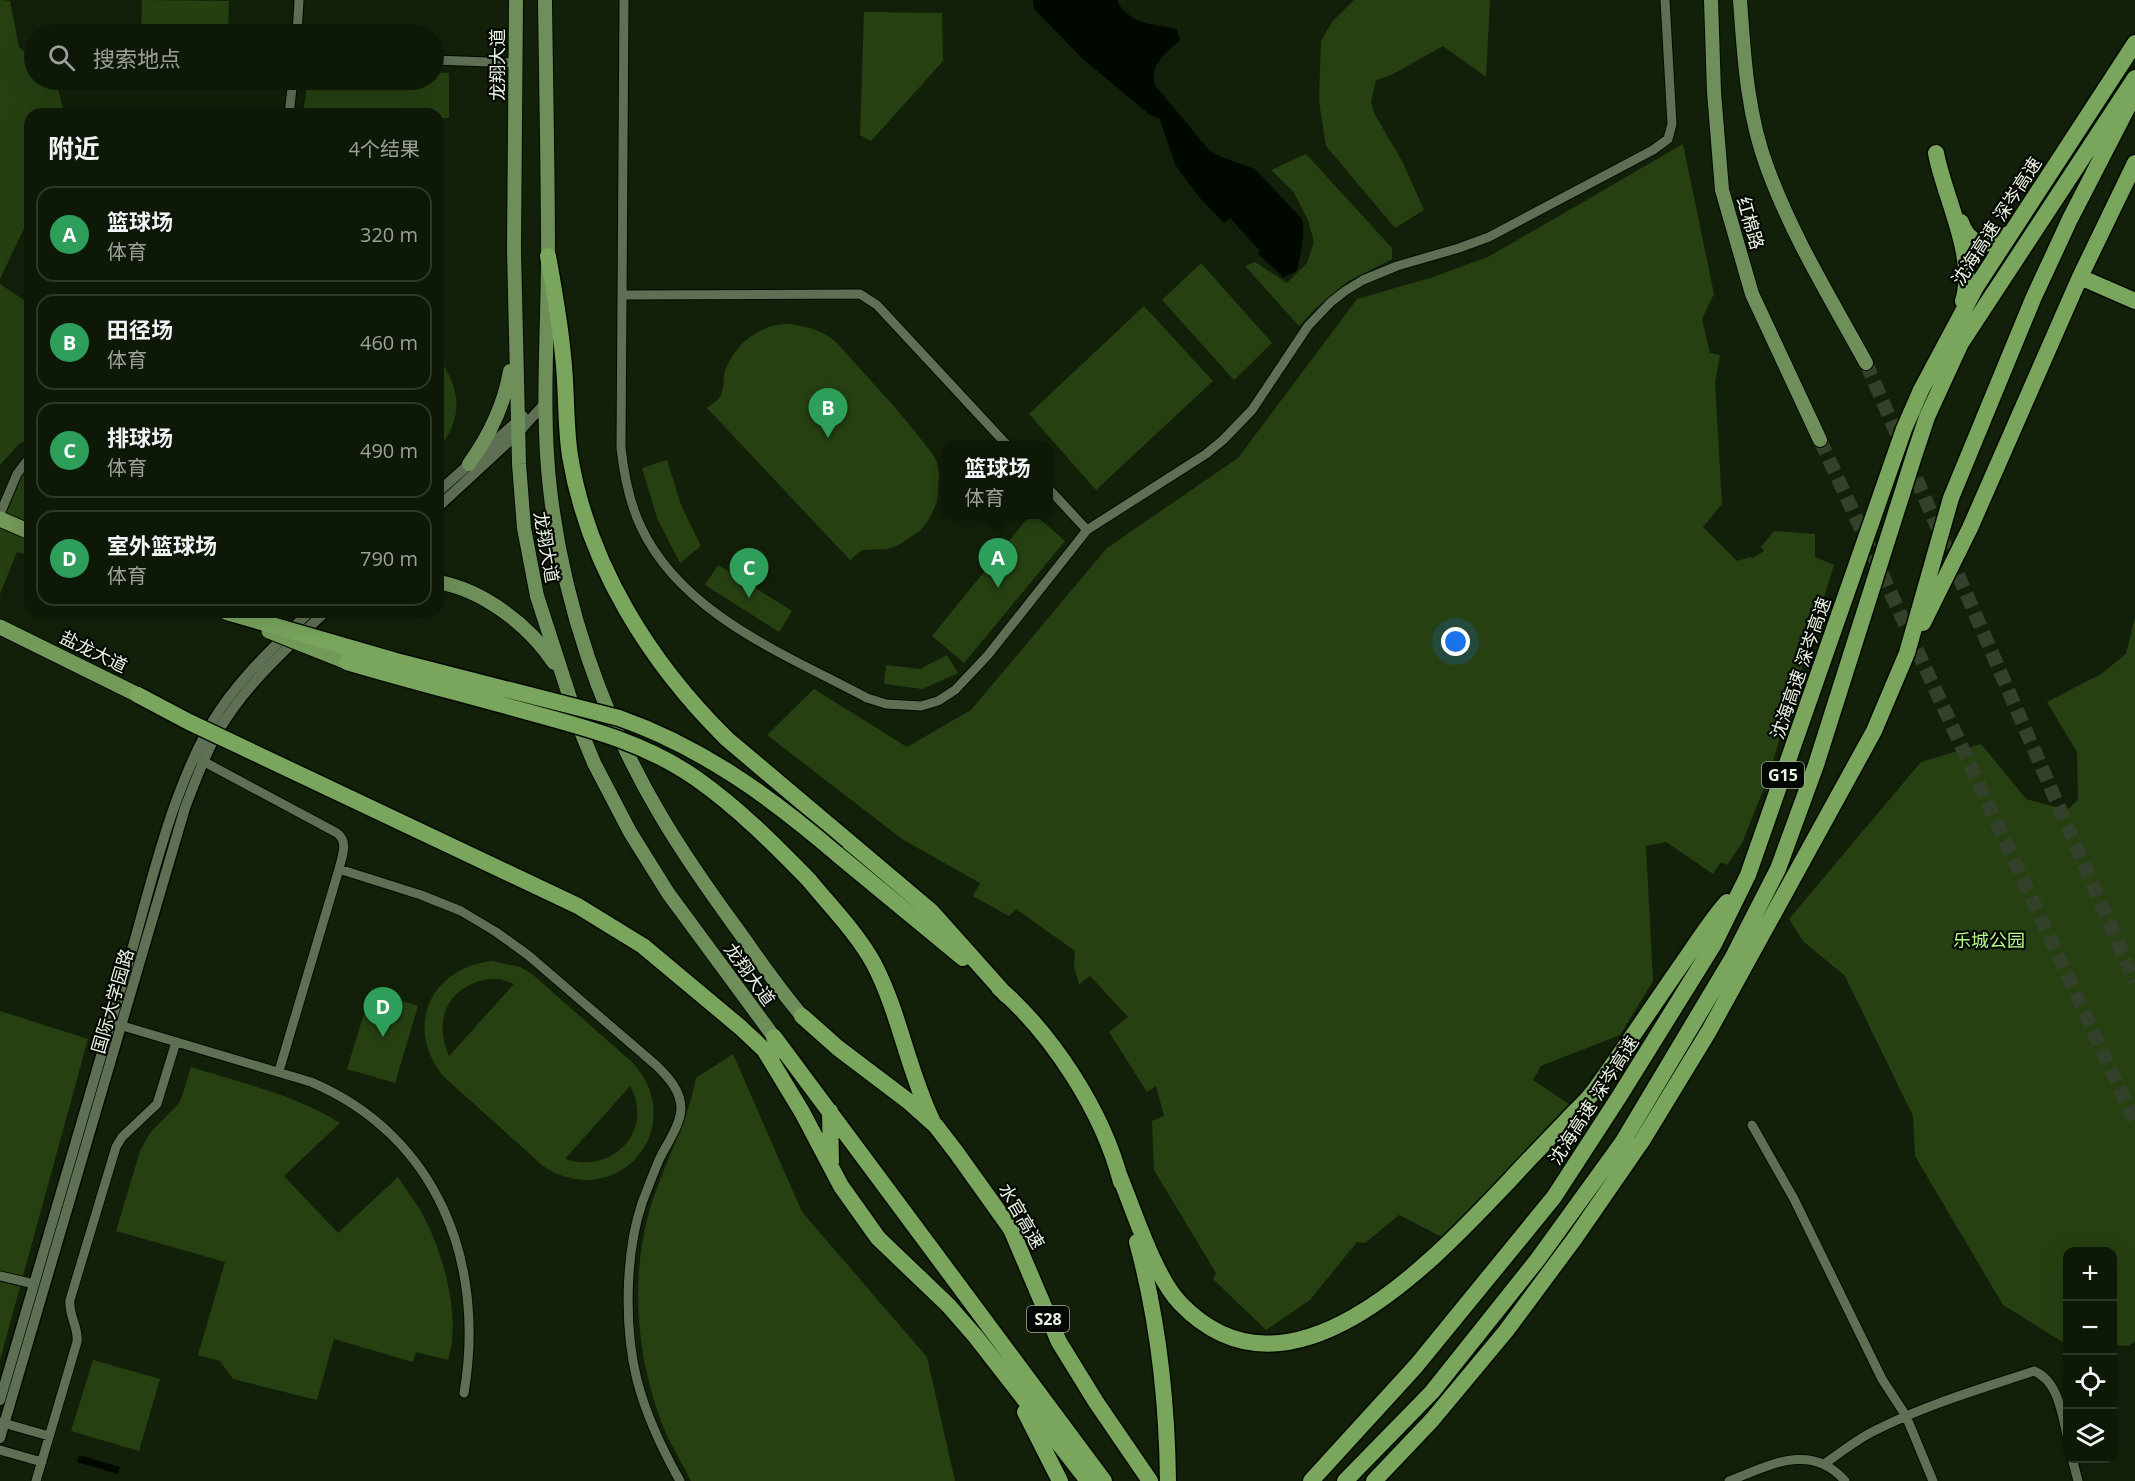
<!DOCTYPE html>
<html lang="zh">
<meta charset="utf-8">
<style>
:root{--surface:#0e1807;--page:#1c2515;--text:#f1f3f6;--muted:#9ba09b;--line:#2e3728;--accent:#d59cfb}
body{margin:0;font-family:"Open Sans","Noto Sans SC",sans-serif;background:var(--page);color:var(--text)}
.controls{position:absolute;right:18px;bottom:18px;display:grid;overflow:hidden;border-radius:12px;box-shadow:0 6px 24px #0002}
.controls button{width:54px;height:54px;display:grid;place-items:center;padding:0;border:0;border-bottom:2px solid var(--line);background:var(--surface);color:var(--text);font:30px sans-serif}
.you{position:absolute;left:1456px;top:642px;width:21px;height:21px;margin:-15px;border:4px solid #fff;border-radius:50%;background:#1a73e8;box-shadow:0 0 0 9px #1a73e833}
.badge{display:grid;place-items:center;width:39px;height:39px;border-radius:50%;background:var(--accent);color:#fff;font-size:20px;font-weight:700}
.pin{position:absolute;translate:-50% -50px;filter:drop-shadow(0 2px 3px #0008)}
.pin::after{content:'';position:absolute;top:32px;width:21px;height:18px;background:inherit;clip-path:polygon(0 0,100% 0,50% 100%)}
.popup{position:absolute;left:942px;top:441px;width:111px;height:78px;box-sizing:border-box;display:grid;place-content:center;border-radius:12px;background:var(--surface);filter:drop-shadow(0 2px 4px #0005);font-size:20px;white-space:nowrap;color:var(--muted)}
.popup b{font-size:22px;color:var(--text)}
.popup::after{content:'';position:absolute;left:50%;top:100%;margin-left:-12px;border:12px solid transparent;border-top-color:var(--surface)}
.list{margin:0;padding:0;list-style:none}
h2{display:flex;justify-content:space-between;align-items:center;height:78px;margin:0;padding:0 24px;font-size:26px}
h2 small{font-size:20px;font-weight:400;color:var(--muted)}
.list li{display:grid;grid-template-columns:39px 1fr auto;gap:18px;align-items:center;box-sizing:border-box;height:96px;margin:0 12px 12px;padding:0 12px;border:2px solid var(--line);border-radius:18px}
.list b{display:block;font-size:22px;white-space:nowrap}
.list p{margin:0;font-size:20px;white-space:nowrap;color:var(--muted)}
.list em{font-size:20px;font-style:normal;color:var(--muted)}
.icon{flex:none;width:33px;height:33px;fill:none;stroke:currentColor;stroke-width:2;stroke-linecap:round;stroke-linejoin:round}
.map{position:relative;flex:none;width:2135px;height:1481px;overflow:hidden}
.search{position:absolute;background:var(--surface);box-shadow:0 6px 24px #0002;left:24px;top:24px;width:420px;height:66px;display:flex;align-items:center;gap:15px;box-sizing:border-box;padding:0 21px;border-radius:33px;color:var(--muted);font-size:22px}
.panel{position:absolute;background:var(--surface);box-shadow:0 6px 24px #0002;left:24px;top:108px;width:420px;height:510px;border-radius:18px}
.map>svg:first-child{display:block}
</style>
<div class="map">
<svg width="2135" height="1481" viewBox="0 0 2135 1481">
<rect width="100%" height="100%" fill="#132009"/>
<!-- green -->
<path fill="#264012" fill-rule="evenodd" d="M 0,0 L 10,1 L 19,47 L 34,61 L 34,80 L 56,80 L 64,114 L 30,114 L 30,216 L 0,279 Z
M 142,0 L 229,1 L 228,34 L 157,34 L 141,30 Z
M 1354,0 L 1490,0 L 1486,77 L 1443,46 L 1391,75 L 1376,80 L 1371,102 L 1374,113 L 1402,161 L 1424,210 L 1395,228 L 1326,146 L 1319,101 L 1321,41 L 1332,22 Z
M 864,12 L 942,13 L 943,61 L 871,141 L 860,135 Z
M 434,72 L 449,73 L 449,118 L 438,118 L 438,114 L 303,114 L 308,80 L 434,80 Z
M 1683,144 L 1714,294 L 1702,319 L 1710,353 L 1720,355 L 1715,383 L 1722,504 L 1703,527 L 1737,561 L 1750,557 L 1753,558 L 1764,551 L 1761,547 L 1774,531 L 1815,534 L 1815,557 L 1834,565 L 1765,786 L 1742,843 L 1727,865 L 1721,862 L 1713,874 L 1666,842 L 1646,846 L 1653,981 L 1620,1035 L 1541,1066 L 1533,1080 L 1569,1104 L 1444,1238 L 1399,1215 L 1365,1243 L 1357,1242 L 1310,1300 L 1266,1330 L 1213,1279 L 1216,1273 L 1154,1170 L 1152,1121 L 1164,1116 L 1156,1086 L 1147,1092 L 1109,1032 L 1128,1017 L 1090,976 L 1079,984 L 1074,967 L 1075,951 L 1016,909 L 1009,916 L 973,896 L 980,883 L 902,839 L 767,735 L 814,689 L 907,747 L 971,710 L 1107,548 L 1238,458 L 1357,299 L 1430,278 L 1488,257 Z
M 1306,154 L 1392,248 L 1392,259 L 1349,281 L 1315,309 L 1299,326 L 1245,266 L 1255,262 L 1287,283 L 1307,263 L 1314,242 L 1308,220 L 1293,191 L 1271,170 Z
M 1201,263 L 1272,343 L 1234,380 L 1162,300 Z
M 0,284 L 30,304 L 30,439 L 19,444 L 0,465 Z
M 1144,306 L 1213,381 L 1096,490 L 1029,414 Z
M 786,324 C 806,326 821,329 836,342 L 899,412 L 932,453 L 937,462 L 939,474 L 937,502 L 928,521 L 920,531 L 897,546 L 887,549 L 862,550 L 850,560 L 707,408 C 711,405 719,400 721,395 C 724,388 723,379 725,371 C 734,345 758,325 786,324 Z
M 438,357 C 461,388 464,419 438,449 Z
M 667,460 L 681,505 L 701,546 L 680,563 L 657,518 L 642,468 Z
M 30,466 L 30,555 L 17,552 L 0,594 L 0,522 L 23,473 Z
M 1031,514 L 1035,515 L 1065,541 L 964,663 L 932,636 Z
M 718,565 L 792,611 L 779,632 L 705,585 Z
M 2135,617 L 2135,1341 L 2129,1346 L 2113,1345 L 2112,1252 L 2068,1252 L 2067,1342 L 2063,1342 L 2003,1305 L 1915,1156 L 1913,1116 L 1845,976 L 1803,941 L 1789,919 L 1921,762 L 1981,744 L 2026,799 L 2067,810 L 2078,800 L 2077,752 L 2047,702 L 2101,674 L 2126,654 Z
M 947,655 L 958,673 L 922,689 L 884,684 L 886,665 L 920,669 Z
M 492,961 L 520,967 L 532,974 L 633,1063 C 691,1128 616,1214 543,1166 L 443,1076 C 404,1027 430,968 492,961 ZM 487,979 L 500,979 L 514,984 L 449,1056 C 433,1020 447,988 487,979 ZM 630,1086 C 655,1131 612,1175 565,1159 Z
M 371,991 L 418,1006 L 395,1083 L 347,1069 Z
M 0,1011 L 88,1039 L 0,1360 Z
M 733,1054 L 802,1212 L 927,1357 L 955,1481 L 691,1481 C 682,1462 670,1444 662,1424 C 637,1359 630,1280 649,1212 C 662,1167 687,1125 696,1078 Z
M 191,1067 C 242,1083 295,1095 340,1123 L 284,1176 L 338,1233 L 398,1177 C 405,1188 412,1198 419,1208 C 442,1247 462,1316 448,1360 L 416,1352 L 413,1362 L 334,1339 L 317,1400 L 233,1379 L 220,1361 L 198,1355 L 225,1262 L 116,1231 L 140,1151 L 150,1133 L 180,1102 Z
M 93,1360 L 160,1379 L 139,1451 L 71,1431 Z"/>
<!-- water -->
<path fill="#000800" d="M 1033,0 L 1117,0 C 1127,24 1154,24 1177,29 L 1180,40 C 1166,54 1149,64 1155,85 L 1209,150 L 1219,156 L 1255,169 L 1302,219 C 1306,227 1300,262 1296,272 L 1283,277 L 1258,254 L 1260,251 L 1230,218 L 1224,223 L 1199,197 L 1176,166 L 1159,118 L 1150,115 L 1084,60 L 1034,9 Z
M 79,1455 L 120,1467 L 118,1474 L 77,1462 Z"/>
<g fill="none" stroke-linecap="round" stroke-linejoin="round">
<!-- primary-tunnel -->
<path stroke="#33402a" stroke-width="14" stroke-dasharray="14 7" stroke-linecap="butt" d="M 1866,363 L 2135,982
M 1820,440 L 2135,1122"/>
<!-- minor casing -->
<g stroke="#020a00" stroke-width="11">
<path id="minor" d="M 624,0 L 621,448 C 624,475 629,502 641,527 C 682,615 787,655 867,698 L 886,704 L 921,706 L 938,701 L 955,690 L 988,655 L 1087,530 L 1206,454 L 1223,440 L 1252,410 L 1308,326 L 1331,302 L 1345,291 L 1363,280 L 1397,266 L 1459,248 L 1489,237 L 1653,150 L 1668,139 L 1672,124 L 1665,0
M 297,34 L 299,0
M 434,60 L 515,63
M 289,114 L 293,80
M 622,295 L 860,294 L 877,305 L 1008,446
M 1049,489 L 1087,530
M 0,514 L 17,474 L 30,457
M 199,759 L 337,833 C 349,842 342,856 339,869 L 279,1071
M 339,869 L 421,895 L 461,911 L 496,932 L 528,955 L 657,1066 C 669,1078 681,1091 681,1109 C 680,1126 666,1145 659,1160 C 653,1174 648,1188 642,1203 C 625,1254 624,1327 637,1380 C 646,1415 662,1449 680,1481
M 116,1024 L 311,1082 C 438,1136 486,1263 464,1393
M 1752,1125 L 1794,1199 L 1882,1379 L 1906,1416 L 1933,1481
M 0,1276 L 34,1284
M 0,1422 L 49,1436
M 0,1450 L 42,1462
M 2072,1458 L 2078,1481
M 1824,1464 C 1840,1453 1856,1440 1874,1431 C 1925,1405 1980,1389 2034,1371 C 2059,1381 2062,1416 2068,1439
M 36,1481 L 77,1342 C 79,1327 68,1315 70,1300 L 116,1147 L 122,1137 L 157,1104 L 176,1042
M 1729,1481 C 1768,1466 1811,1441 1845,1481"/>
</g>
<!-- tertiary casing -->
<g stroke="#020a00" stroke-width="13">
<path id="tertiary" d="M 438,492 L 523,416
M 438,507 L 518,433 L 546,402
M 0,1400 C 43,1255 85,1109 128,964 C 151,885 170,796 211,724 C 236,681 274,647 309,612
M 0,1438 L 185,808 C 195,782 204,756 218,732 C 245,685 286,649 325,612"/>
</g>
<!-- primary casing -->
<g stroke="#020a00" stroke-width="16">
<path id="primary" d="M 516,0 L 514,250 L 519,464 L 524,528 L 537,596 L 580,729 L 594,763 L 630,832 L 668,893 L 774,1037
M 545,0 C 546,85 548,170 548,255 C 548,333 541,411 550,489 C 563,603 602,717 661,816 C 684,855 710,892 737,929 C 758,958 778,988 802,1016
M 1711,0 L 1714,92 L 1722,190 L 1752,294 L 1820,440
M 1740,0 C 1744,55 1747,114 1767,167 C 1792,236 1831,299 1866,363
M 469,464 C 490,435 504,406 510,371
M 438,582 C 483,590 529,625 554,663"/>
</g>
<!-- trunk casing -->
<g stroke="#020a00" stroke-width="17">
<path id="trunk" d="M 0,519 L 30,532
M 0,627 L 138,695"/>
</g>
<!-- motorway casing -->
<g stroke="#020a00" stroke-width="19">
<path id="motorway" d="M 1936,153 C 1944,197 1977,257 1963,301
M 1961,222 C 1968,245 1990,250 2008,234
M 548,256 C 554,289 560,322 563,356 C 567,389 565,423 570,456 C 588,565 650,663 727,739 L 931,911 L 1006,995
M 2080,277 L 2135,301
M 1923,623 L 1970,528 L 2080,277 L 2135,163
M 837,854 L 963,958
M 809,880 C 831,907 857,933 874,964 C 899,1012 908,1070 932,1120
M 643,946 L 740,1027 L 772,1057
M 999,988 C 1053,1035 1103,1112 1121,1182
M 802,1016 L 838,1048 L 908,1101 L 936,1126 L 956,1152 L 1011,1229 L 1059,1342 L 1096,1402 L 1150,1481
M 774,1037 L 1104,1481
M 765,1051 L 802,1112 L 841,1186 L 878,1238 L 948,1305 L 976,1337 L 1088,1481
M 830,1111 L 831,1162
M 1118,1172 C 1133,1208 1154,1276 1180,1303 C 1290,1418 1434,1260 1510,1180 C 1528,1160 1547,1141 1566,1121 C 1575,1111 1586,1102 1594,1091 C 1625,1048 1654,1004 1684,961 C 1698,941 1711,920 1727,902
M 1137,1242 C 1158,1319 1167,1401 1168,1481
M 1025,1412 L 1060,1481
M 1311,1481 L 1416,1366 L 1554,1197 L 1619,1097 L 1714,944 L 1748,875 L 1904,429 L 1921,390 L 1976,287 L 2135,43
M 1345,1481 L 1432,1392 L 1538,1259 L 1622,1143 L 1733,957 L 1778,869 L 1816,765 L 1914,456 L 1927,417 L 1961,343 L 2135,78
M 1374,1481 L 1432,1420 L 1506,1331 L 1575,1238 L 1642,1141 L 1709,1031 L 1874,731 L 1907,653 L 1951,498 L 2033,299 L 2070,219 L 2132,99"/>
</g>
<!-- minor -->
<use href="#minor" stroke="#5e6f54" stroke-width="9"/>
<!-- tertiary -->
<use href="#tertiary" stroke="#5e6f54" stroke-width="10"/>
<!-- primary -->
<use href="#primary" stroke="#6e8f59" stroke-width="14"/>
<!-- trunk -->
<use href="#trunk" stroke="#749a5a" stroke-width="15"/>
<!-- motorway -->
<use href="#motorway" stroke="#79a55c" stroke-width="16"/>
<!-- trunk-bridge casing -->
<g stroke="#020a00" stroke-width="17" stroke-linecap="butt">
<path id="trunk-bridge" d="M 269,631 L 347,662"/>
</g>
<!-- motorway-bridge casing -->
<g stroke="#020a00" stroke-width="19" stroke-linecap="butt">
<path id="motorway-bridge" d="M 227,612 L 396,661 L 619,718 C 702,747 772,798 837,854
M 347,662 C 407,680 468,695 528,712 C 587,728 646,743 697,779 C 738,808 774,844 809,880
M 138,695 L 189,722 L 578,906 L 643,946"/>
</g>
<!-- trunk-bridge -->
<use href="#trunk-bridge" stroke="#749a5a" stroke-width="15"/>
<!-- motorway-bridge -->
<use href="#motorway-bridge" stroke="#79a55c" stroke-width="16"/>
</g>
<g text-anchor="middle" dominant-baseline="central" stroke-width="4.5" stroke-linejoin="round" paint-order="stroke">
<!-- shield labels -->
<g fill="#040802" stroke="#a5aca0" stroke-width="1.5">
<rect x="1762" y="762" width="42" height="26" rx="4.5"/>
<rect x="1027" y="1306" width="42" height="26" rx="4.5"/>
</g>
<g font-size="16" font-weight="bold" fill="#eaf3e4">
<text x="1783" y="775">G15</text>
<text x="1048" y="1319">S28</text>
</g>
<!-- street labels -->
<g font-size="18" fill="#eaf3e4" stroke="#040802">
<text transform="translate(497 65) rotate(-90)">龙翔大道</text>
<text transform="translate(1996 221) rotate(-57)">沈海高速 深岑高速</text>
<text transform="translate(1751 223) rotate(74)">红棉路</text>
<text transform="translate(547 547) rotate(80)">龙翔大道</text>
<text transform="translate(94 651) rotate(26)">盐龙大道</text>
<text transform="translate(1800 668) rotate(-71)">沈海高速 深岑高速</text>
<text transform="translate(750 974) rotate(54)">龙翔大道</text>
<text transform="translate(112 1001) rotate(-74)">国际大学园路</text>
<text transform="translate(1593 1100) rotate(-57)">沈海高速 深岑高速</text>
<text transform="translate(1022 1216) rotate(60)">水官高速</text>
</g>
<!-- park labels -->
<g font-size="18" fill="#b5f989" stroke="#040802">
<text x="1989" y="940">乐城公园</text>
</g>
</g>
</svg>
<div class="controls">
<button>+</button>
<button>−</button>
<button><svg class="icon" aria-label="locate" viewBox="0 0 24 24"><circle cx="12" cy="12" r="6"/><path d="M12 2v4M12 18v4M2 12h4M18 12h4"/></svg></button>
<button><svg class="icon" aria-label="layers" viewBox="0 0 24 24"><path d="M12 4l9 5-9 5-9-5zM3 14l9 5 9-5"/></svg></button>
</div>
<div class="you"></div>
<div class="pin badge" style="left:998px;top:588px;background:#2e9e5b">A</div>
<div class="popup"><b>篮球场</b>体育</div>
<div class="pin badge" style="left:828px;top:438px;background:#2e9e5b">B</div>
<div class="pin badge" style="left:749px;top:598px;background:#2e9e5b">C</div>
<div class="pin badge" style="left:383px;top:1037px;background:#2e9e5b">D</div>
<div class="search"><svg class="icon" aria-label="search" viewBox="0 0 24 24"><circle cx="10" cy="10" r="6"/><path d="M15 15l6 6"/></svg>搜索地点</div>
<section class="panel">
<h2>附近<small>4个结果</small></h2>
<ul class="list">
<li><span class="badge" style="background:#2e9e5b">A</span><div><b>篮球场</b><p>体育</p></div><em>320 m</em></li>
<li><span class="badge" style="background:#2e9e5b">B</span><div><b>田径场</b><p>体育</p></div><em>460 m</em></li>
<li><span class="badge" style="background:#2e9e5b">C</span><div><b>排球场</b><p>体育</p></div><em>490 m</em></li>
<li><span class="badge" style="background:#2e9e5b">D</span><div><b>室外篮球场</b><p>体育</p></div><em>790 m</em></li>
</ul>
</section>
</div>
